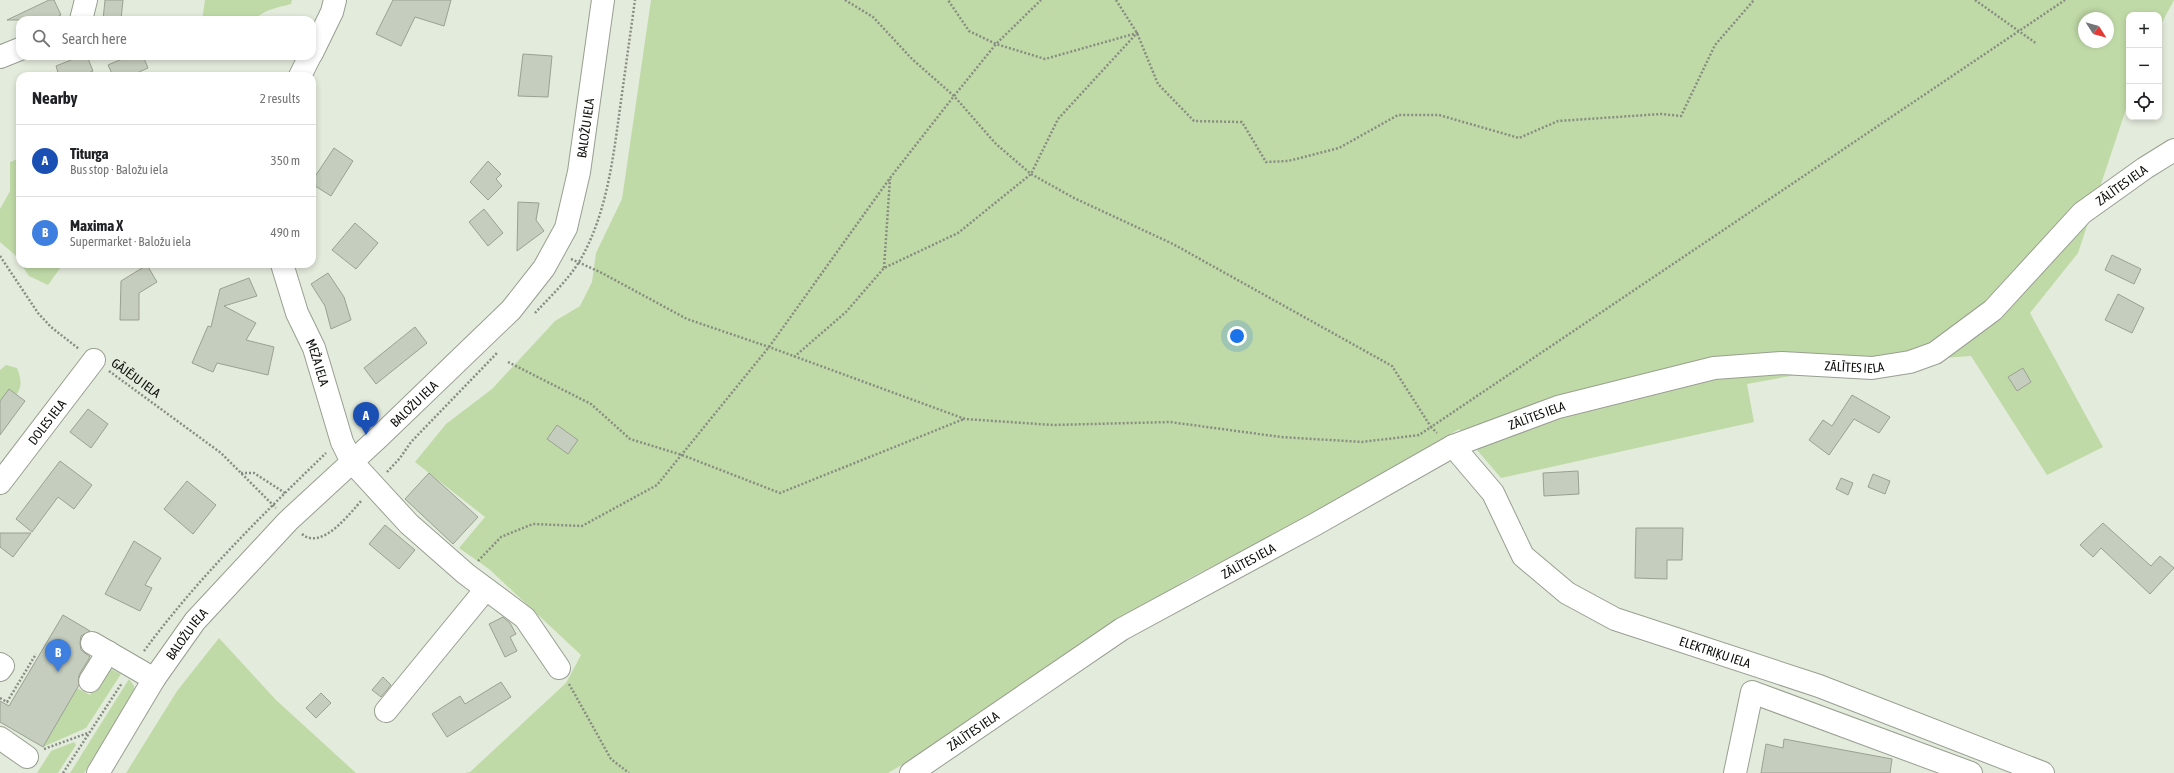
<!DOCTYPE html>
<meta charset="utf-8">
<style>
:root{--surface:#fff;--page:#f2f2f2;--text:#202124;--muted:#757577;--line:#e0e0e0;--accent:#111827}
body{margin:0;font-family:"Asap Condensed",sans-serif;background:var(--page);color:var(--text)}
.controls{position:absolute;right:12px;top:12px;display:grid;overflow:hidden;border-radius:8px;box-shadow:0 2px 6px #0003}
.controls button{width:36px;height:36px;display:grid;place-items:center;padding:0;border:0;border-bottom:1px solid var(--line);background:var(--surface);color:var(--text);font:20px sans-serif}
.compass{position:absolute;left:2078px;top:12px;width:36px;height:36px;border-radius:50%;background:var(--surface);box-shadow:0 2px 6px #0003;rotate:126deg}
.you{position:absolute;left:1237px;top:336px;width:14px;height:14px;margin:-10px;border:3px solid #fff;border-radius:50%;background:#1a73e8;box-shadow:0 0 0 6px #1a73e833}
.badge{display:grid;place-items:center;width:26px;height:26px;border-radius:50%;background:var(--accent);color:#fff;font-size:13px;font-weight:700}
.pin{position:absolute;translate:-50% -33px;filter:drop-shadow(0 1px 2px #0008)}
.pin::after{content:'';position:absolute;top:21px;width:14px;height:12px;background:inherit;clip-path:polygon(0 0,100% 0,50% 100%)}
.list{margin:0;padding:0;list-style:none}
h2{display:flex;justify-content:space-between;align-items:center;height:52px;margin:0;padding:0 16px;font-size:17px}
h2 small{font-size:13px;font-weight:400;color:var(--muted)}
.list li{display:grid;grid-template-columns:26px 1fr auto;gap:12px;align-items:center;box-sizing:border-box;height:72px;padding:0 16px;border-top:1px solid var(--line)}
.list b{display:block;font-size:15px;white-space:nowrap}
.list p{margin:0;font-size:13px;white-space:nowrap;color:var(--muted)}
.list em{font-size:13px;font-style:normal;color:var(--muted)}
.icon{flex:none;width:22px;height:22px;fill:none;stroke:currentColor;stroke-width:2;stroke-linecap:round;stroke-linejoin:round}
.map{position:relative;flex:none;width:2174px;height:773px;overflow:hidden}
.search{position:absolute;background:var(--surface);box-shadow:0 2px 6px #0003;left:16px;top:16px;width:300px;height:44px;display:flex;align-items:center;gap:10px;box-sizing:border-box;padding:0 14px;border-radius:12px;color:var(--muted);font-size:15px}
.panel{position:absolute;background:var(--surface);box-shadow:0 2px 6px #0003;left:16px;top:72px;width:300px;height:196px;border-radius:12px}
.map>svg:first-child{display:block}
</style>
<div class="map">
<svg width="2174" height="773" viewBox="0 0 2174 773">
<rect width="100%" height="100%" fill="#e3ebdc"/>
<!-- green -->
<path fill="#c0daa7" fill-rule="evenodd" d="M 205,0 L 292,0 L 291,4 C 280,7 262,10 255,20 L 202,20 Z
M 651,0 L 2174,0 L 2159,28 L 2159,15 L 2129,15 L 2129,100 L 2078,253 L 2030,313 L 2103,447 L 2047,475 L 1971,356 L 1850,365 L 1747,384 L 1754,422 L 1501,478 L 1459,429 L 1326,507 L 1186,580 L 963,729 L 888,773 L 465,773 L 470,772 L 566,683 L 581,655 L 489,569 L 459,548 L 485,517 L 415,462 L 446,424 L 492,389 L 555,321 L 580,306 L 592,282 L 596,253 L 622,199 ZM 2084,18 L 2108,18 L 2108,42 L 2084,42 Z
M 20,158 L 20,262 L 15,255 L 0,242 L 0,209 L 10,191 L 10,162 Z
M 21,264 L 63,264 L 48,285 L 29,276 Z
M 6,365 L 17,368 C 27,393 14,395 0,412 L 0,370 Z
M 219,638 L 276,700 L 356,773 L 126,773 L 177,691 Z
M 107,667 L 121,674 L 86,728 L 43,747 L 77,688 L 90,695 Z
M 129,679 L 134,686 L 134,693 L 84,773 L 70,773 Z
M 74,742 L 76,745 L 58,773 L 37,773 L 51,751 Z"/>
<!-- building -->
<path fill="#c5cdbe" stroke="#9aa193" d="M 49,0 L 54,0 L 61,15 L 51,20 L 7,20 Z
M 105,0 L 123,0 L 121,20 L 103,20 Z
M 393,0 L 451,0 L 444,26 L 415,17 L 401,46 L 376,34 Z
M 523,54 L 552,56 L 548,97 L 518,96 Z
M 81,56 L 87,56 L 93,71 L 81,76 L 59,76 L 56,66 Z
M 129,56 L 143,56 L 148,68 L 130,76 L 113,76 L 108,65 Z
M 334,148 L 353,161 L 331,196 L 312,184 L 312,181 Z
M 488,161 L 501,174 L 496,179 L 502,186 L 488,200 L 470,182 Z
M 518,202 L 539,203 L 536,220 L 544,231 L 517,251 Z
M 484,209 L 503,233 L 488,246 L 469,222 Z
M 355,223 L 378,243 L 356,269 L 332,250 Z
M 2112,255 L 2141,269 L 2134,284 L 2105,270 Z
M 147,265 L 157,282 L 139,293 L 139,320 L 120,320 L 121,281 Z
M 328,273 L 344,297 L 351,320 L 331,329 L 325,306 L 311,284 Z
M 249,278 L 257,296 L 224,306 L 256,323 L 246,340 L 274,347 L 268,375 L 217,363 L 213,372 L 192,363 L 208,326 L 211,327 L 220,289 Z
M 2118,294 L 2144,308 L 2132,333 L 2105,320 Z
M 415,327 L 427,343 L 376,384 L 364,368 Z
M 2023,368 L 2031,382 L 2017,391 L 2008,377 Z
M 9,389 L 25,401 L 0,435 L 0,401 Z
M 1852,395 L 1890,417 L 1879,433 L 1854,419 L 1829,455 L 1809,440 L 1823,420 L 1832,426 Z
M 88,409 L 108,424 L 91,448 L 70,432 Z
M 557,425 L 578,440 L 568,454 L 547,439 Z
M 60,461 L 92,485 L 74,509 L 58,497 L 32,532 L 16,519 Z
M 1578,471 L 1579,494 L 1544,496 L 1543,473 Z
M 429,473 L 478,517 L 453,544 L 405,499 Z
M 1873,474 L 1890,481 L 1885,494 L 1868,487 Z
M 1841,478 L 1853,483 L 1848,495 L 1836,489 Z
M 187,481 L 216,505 L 193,534 L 164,509 Z
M 2103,523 L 2151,566 L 2160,556 L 2174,568 L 2150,594 L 2101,548 L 2093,557 L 2080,545 Z
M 385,525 L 415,550 L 399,569 L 369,544 Z
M 1636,528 L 1683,528 L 1682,560 L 1667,560 L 1667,579 L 1635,578 Z
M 0,533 L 31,533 L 13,557 L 0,547 Z
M 134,541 L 161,558 L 145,585 L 152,588 L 140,611 L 105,594 Z
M 63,615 L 90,631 L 81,636 L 80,643 L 81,650 L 90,657 L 79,675 L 79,685 L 43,747 L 0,722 L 0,701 L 9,706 Z
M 503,617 L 510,623 L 516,634 L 510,637 L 517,651 L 505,657 L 489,624 Z
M 383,677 L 391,685 L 381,697 L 372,690 Z
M 501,682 L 511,697 L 447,737 L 432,714 L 460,696 L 465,704 Z
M 321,693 L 331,703 L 316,718 L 306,708 Z
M 1784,739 L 1892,759 L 1890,773 L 1761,773 L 1766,744 L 1783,748 Z"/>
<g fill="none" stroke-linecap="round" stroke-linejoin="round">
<!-- minor casing -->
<g stroke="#989f91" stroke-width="24">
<g id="minor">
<path d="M 81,20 L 86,0"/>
<path d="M 312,53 L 332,12 L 335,0"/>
<path d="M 0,57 L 20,49"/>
<path d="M 300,76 L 310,56"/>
<path id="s1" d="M 282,264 L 297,313 L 314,348 L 342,442 L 352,462 L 409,524 L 466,574 L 525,618 L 559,668"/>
<path id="s2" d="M 1453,446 L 1493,493 L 1523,556 L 1567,593 L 1615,619 L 1819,686 L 2043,773"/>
<path id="s3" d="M 0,483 L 94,360"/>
<path d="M 92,643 L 154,679"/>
<path d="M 0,664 L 3,666 L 0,670"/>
<path d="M 90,681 L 108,652"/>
<path d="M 386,711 L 486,589"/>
<path d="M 0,738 L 27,757"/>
<path id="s4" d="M 911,773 L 1122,629 L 1314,525 L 1453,446 L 1558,407 L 1714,368 L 1782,363 L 1872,368 L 1910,362 L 1935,353 L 1993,310 L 2082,213 L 2145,168 L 2174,150"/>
<path d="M 1735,773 L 1752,692 L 1971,773"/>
</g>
</g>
<!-- major casing -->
<g stroke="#989f91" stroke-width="24">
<g id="major">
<path id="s5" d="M 98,773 L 154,679 L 195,621 L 288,521 L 378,438 L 511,310 L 544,268 L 566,228 L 579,172 L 603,0"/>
</g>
</g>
<!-- path -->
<path stroke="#878d82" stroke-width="2.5" stroke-dasharray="2 2" stroke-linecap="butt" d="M 845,0 L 873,17 L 912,59 L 954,96 L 996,144 L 1031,174 L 1074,198 L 1173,244 L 1392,366 L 1431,427 L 2065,0
M 1116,0 L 1137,33 L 1158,84 L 1194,121 L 1242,122 L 1266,162 L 1288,161 L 1339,148 L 1398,115 L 1439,115 L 1519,138 L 1558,121 L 1661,114 L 1681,116 L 1715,45 L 1754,0
M 1975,0 L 2037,44
M 0,256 L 38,313 L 51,327 L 79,349
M 571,259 L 600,272 L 687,319 L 769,347 L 965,419 L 1053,425 L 1170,422 L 1281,437 L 1362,442 L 1419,435 L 1431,427 L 1437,433
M 884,268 L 890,179
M 535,313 C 550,297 567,281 579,262 C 606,217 613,160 620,108 C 625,72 630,36 635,0
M 794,357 L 846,312 L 884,268 L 958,233 L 1031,174 L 1058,119 L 1137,33 L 1045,59 L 996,44 L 969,31 L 948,0
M 508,362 L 591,404 L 630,439 L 682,455 L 780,493 L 964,419
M 109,371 L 221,453 L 276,508
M 387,472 L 400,458 L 411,442 L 497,353
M 241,473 L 254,473 L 285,493
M 302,534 C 322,551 350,513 362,500
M 478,561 L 501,537 L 533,524 L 582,526 L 657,485 L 769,347 L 890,178 L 954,96 L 996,44 L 1041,0
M 144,651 C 197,579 262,515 326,453
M 569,684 L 611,759 L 629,773
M 0,698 L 7,702 L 36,654
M 44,749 L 88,733
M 63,773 L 122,683"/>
<!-- minor -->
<use href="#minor" stroke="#fff" stroke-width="22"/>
<!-- major -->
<use href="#major" stroke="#fff" stroke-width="22"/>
</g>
<g text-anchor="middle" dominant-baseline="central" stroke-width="4" stroke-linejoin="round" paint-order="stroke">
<!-- street labels -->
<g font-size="13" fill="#0c0f0a" stroke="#e3ebdc">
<text stroke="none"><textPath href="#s5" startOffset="825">BALOŽU IELA</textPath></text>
<text stroke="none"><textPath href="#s4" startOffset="1382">ZĀLĪTES IELA</textPath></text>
<text stroke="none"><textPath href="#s1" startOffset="105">MEŽA IELA</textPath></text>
<text stroke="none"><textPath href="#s4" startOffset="1047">ZĀLĪTES IELA</textPath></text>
<text transform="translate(136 378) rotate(36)">GĀJĒJU IELA</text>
<text stroke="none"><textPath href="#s5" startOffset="489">BALOŽU IELA</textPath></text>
<text stroke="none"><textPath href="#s4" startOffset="723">ZĀLĪTES IELA</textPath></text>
<text stroke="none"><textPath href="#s3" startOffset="77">DOLES IELA</textPath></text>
<text stroke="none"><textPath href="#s4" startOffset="399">ZĀLĪTES IELA</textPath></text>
<text stroke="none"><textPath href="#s5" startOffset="165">BALOŽU IELA</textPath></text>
<text stroke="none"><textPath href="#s2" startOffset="349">ELEKTRIĶU IELA</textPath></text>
<text stroke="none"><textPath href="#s4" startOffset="75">ZĀLĪTES IELA</textPath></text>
</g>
</g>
</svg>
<div class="controls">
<button>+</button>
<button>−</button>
<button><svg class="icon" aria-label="locate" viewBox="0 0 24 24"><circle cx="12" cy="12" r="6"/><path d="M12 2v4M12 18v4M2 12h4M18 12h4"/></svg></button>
</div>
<svg class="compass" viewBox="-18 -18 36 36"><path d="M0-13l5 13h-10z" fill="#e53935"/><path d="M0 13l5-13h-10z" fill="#757577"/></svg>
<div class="you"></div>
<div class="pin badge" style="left:366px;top:435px;background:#1a4fb4">A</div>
<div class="pin badge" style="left:58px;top:672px;background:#3f7fe0">B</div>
<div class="search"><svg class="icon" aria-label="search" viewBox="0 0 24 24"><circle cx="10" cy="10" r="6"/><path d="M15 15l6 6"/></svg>Search here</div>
<section class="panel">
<h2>Nearby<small>2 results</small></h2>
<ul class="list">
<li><span class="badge" style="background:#1a4fb4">A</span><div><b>Titurga</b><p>Bus stop · Baložu iela</p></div><em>350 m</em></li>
<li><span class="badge" style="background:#3f7fe0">B</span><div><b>Maxima X</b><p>Supermarket · Baložu iela</p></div><em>490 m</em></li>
</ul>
</section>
</div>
